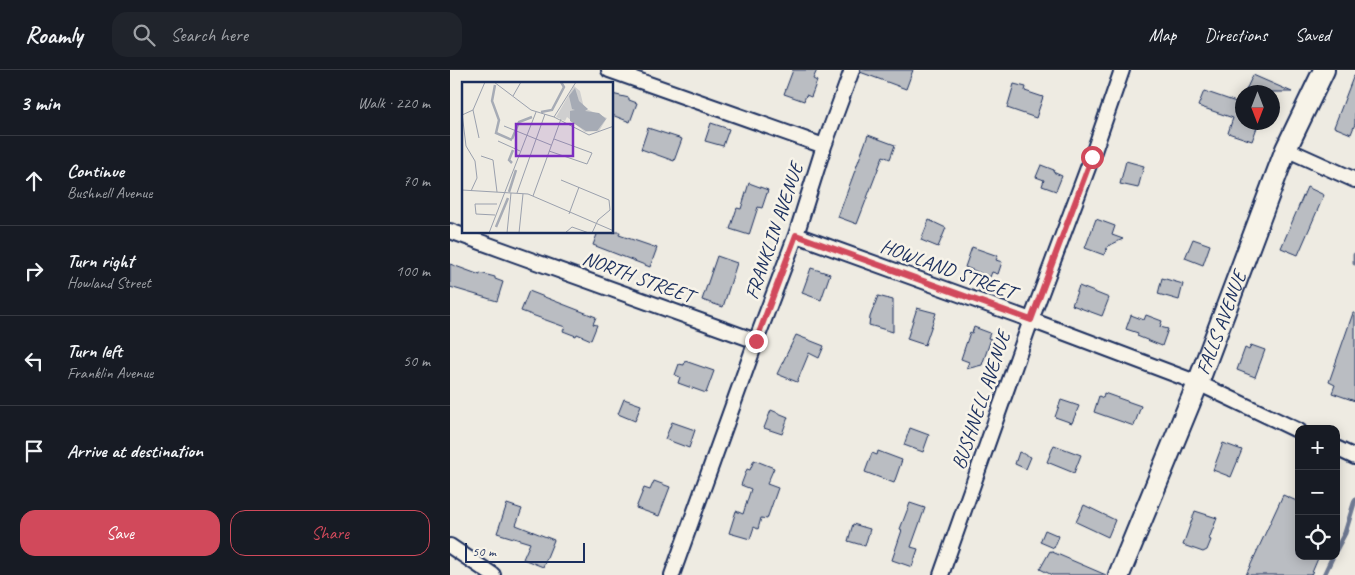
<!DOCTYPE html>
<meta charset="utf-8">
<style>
:root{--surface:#171b24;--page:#20242c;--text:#f1f3f6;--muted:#9ea1a6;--line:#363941;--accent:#d1495b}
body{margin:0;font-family:Caveat,sans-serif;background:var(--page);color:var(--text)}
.controls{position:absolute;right:15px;bottom:15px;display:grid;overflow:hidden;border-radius:10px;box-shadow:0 2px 12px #0003}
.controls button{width:45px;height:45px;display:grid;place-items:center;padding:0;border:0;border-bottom:1px solid var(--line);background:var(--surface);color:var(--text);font:25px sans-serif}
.compass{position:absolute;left:785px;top:15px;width:45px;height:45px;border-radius:50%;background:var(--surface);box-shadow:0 2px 12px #0003;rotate:180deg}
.scale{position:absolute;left:15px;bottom:12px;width:120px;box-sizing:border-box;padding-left:5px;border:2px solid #1b2f5e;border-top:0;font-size:14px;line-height:18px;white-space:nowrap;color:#1b2f5e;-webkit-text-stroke:4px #f7f3e8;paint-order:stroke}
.stop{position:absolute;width:15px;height:15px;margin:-11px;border:4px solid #d1495b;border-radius:50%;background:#fff}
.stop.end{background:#d1495b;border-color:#fff;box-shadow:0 1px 5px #0008}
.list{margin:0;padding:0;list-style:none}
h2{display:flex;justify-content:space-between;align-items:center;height:65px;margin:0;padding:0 20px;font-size:21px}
h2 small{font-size:16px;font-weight:400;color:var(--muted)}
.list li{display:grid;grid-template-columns:32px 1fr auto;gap:15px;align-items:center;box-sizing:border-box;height:90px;padding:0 20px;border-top:1px solid var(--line)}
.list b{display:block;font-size:19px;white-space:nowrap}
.list p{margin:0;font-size:16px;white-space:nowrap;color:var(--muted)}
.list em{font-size:16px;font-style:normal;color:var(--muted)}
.actions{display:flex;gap:10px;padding:15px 20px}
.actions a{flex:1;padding:11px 0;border:1px solid var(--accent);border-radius:15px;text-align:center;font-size:18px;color:var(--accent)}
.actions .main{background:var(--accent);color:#fff}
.icon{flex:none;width:28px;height:28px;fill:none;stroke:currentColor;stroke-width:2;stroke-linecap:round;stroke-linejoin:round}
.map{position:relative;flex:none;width:905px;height:505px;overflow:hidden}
header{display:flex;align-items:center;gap:30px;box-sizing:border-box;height:70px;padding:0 25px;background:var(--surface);border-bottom:1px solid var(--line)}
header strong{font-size:24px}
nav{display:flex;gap:28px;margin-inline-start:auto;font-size:18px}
.search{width:350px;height:45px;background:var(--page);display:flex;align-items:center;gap:12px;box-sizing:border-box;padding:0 18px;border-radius:15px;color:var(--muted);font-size:19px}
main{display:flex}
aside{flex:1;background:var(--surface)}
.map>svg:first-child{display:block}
</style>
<header>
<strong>Roamly</strong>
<div class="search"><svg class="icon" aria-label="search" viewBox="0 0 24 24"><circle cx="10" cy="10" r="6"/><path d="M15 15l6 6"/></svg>Search here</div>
<nav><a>Map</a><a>Directions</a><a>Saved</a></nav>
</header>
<main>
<aside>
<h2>3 min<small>Walk · 220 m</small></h2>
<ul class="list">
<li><svg class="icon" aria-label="ahead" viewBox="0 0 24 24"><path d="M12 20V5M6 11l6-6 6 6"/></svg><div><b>Continue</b><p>Bushnell Avenue</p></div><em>70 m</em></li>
<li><svg class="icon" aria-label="right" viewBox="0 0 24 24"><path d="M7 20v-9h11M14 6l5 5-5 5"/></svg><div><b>Turn right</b><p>Howland Street</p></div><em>100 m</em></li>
<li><svg class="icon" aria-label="left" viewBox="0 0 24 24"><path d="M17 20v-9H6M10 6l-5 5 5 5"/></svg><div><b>Turn left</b><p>Franklin Avenue</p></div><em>50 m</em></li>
<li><svg class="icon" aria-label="arrive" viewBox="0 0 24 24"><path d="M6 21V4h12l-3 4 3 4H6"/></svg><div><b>Arrive at destination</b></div></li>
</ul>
<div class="actions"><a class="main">Save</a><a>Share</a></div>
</aside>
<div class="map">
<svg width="905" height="505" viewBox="0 0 905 505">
<rect width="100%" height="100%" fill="#eeebe2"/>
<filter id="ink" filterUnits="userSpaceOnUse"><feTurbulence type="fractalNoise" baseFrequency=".02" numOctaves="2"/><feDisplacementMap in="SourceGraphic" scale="10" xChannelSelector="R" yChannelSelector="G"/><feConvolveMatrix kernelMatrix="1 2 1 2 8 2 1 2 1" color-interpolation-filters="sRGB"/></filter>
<g filter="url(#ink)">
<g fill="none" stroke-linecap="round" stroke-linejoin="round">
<!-- stream -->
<path stroke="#6e7992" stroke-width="5" d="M 905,185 L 905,193
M 886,480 L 895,463 L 905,430
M 874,505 L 883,486"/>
</g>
<!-- building -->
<path fill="#babdc2" stroke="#1b2f5e" d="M 343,0 L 367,0 L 363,9 L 367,11 L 361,27 L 356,25 L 354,31 L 334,24 Z
M 411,0 L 463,0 L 456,19 L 410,2 Z
M 803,5 L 842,22 L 795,22 Z
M 904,5 L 905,5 L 905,54 L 901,64 L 884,57 Z
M 564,14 L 576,17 L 575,21 L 593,27 L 586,48 L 557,38 Z
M 754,21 L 789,33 L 791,27 L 792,27 L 792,52 L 809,52 L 802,71 L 778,63 L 783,48 L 748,36 Z
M 162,24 L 179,28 L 179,30 L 187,33 L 180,52 L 162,45 Z
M 261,53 L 279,59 L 273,76 L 255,71 Z
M 198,58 L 232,69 L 224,91 L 191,79 Z
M 418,65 L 445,75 L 440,89 L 433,86 L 407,154 L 388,147 Z
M 676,91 L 694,96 L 688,118 L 670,114 Z
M 591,95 L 604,100 L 603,102 L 612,106 L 606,121 L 592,116 L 594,110 L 586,107 Z
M 299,113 L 318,120 L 312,138 L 308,137 L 299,165 L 280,159 L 287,138 L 291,139 Z
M 857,117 L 874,125 L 848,185 L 831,178 Z
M 646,149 L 665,156 L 662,165 L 673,169 L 658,176 L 654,185 L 635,178 Z
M 479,150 L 496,158 L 488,177 L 471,170 Z
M 148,162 L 170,162 L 169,165 L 207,178 L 200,197 L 143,175 Z
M 743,169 L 760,175 L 753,195 L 735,188 Z
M 522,177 L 548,186 L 546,190 L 552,192 L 548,204 L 542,202 L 540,207 L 515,197 Z
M 267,186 L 287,193 L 273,237 L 252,230 Z
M 0,194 L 30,205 L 30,203 L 45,207 L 45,209 L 53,212 L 47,231 L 0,217 Z
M 361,198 L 380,204 L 371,230 L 352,223 Z
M 712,208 L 733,214 L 729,230 L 708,224 Z
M 629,216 L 659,228 L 652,246 L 622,235 Z
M 79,221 L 146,247 L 143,254 L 147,255 L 141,270 L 127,264 L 126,266 L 113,261 L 115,257 L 71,241 Z
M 428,226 L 443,230 L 443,262 L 419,255 L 420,247 Z
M 467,238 L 486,243 L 475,275 L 457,269 Z
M 903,243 L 905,243 L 905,331 L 882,323 L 885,315 L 879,312 Z
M 681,245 L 694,250 L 696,245 L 712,251 L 710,257 L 718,259 L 712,276 L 687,266 L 688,263 L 676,259 Z
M 524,257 L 540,263 L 538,268 L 541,269 L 532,295 L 516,299 L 519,292 L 511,289 L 520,262 L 522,263 Z
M 346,265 L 374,276 L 369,288 L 359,283 L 347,312 L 327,304 Z
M 801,275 L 815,280 L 805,307 L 787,300 L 795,278 L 799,280 Z
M 235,291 L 264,301 L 256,323 L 228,313 L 230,307 L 225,305 L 229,294 L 234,295 Z
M 654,323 L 691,336 L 684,356 L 644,342 L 649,326 L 653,328 Z
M 174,329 L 191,335 L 185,351 L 168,344 Z
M 611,330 L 629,336 L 622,353 L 605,347 Z
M 321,340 L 338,347 L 332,364 L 314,358 Z
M 222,352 L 245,360 L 239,378 L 215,369 Z
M 460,358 L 479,365 L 473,382 L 454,375 Z
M 773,373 L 792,380 L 781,407 L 763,400 Z
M 604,375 L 631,385 L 624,403 L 597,392 Z
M 428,381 L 452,390 L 444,413 L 415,402 L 422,383 L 427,385 Z
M 569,382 L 581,387 L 576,399 L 565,394 Z
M 304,390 L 324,398 L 317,414 L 328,418 L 317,449 L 311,448 L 308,459 L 304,457 L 300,469 L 279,463 L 286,441 L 293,444 L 301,419 L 291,415 L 297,399 L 300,400 Z
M 204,411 L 220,417 L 209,446 L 186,438 L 194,418 L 200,420 Z
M 833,425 L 849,432 L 849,486 L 869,486 L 861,505 L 796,505 Z
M 460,433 L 475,438 L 461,477 L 468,479 L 462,497 L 442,490 L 452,460 L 450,459 Z
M 57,434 L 72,439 L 66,455 L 104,470 L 93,497 L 73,489 L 80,473 L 47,463 Z
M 634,435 L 665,450 L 658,467 L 626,452 Z
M 745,441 L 767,448 L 759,469 L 761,470 L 757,480 L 753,482 L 733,475 Z
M 403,454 L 420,459 L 415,476 L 398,471 Z
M 595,460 L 609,466 L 604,478 L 590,472 Z
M 600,481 L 656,505 L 602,505 L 590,499 Z"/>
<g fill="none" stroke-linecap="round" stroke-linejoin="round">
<!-- minor casing -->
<g stroke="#1b2f5e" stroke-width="18">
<path id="minor" d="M 159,0 L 374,76
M 836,79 L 905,110
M 0,161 L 306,271
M 346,165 L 581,250 L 748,313 L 849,361
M 886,378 L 905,387
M 0,476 L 43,505
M 222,505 L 306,271 L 346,165 L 374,76 L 402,0
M 491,505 L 581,250 L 642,87 L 672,0"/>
</g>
<!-- secondary casing -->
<g stroke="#1b2f5e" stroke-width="24">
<g id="secondary">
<path id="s1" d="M 669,505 L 748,313 L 836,79 L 874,0"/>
</g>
</g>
<!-- minor -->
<use href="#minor" stroke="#f7f3e8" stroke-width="14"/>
<!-- secondary -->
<use href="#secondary" stroke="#f7f3e8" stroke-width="20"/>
</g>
</g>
<g fill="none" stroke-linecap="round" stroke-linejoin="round" filter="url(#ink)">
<!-- route -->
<path stroke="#d1495b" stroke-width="6" d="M 306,271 L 346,165 L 581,250 L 642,87"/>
</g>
<g text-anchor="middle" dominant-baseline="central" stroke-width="5" stroke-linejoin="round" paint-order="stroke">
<!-- street labels -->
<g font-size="20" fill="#1b2f5e" stroke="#f7f3e8">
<text transform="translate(324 161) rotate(-71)">FRANKLIN AVENUE</text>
<text transform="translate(498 199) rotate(20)">HOWLAND STREET</text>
<text transform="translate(188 207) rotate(20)">NORTH STREET</text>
<text stroke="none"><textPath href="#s1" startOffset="272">FALLS AVENUE</textPath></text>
<text transform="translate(531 330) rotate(-71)">BUSHNELL AVENUE</text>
</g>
</g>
<!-- overview -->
<g transform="translate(12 12)">
<rect width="151" height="151" fill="#eeebe2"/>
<path d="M 112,4 L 118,9 L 122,26 L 145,36 L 137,49 L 123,50 L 105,35 L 103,39 L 94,35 Z" fill="#cfcfcf"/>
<path d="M 113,6 L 117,19 L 126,27 L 123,29 L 137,31 L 144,37 L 135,49 L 124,49 L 108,39 L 108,29 L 113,28 L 110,27 L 107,14 Z" fill="#a6abb5"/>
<path fill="none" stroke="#a6abb5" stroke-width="2.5" d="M 33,3 L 30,19 L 37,38 L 34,51 L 50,58M 79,30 L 90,28 L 102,5 L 99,0M 50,57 L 57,40 L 70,35M 50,81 L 47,78 L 51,68M 47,110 L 54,88M 34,145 L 46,116"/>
<path fill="none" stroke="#9aa0ad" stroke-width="1" d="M 32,0 L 69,28 L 92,35 L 114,0M 51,14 L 59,0M 11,28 L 17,56M 0,31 L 4,64M 0,33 L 11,28 L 23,0M 92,35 L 127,53 L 152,44M 42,44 L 89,63M 36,59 L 58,69M 4,64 L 13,79 L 15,96 L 9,109M 87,69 L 125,82 L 130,71 L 92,57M 19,74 L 31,78 L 35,110M 99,98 L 147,118 L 148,128 L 136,138 L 130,151M 0,108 L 66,112 L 152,149M 55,111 L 83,32M 71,114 L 99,37M 107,132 L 117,105M 33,133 L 14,132 L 13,122 L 35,122M 27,151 L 74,30M 45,151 L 49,111M 57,151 L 61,112M 103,151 L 110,145 L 127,151"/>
<path fill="#7b2cbf" fill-opacity="0.15" stroke="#7b2cbf" stroke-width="2.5" d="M 54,42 L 111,42 L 111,74 L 54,74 Z"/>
<rect width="151" height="151" fill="none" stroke="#1b2f5e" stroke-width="2.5"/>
</g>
</svg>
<div class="controls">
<button>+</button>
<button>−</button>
<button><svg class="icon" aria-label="locate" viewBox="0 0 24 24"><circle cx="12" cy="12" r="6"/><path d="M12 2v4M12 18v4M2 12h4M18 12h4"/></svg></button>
</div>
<svg class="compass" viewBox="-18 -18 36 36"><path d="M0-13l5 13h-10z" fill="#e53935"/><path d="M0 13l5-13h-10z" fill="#9ea1a6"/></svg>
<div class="scale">50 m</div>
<div class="stop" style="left:642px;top:87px"></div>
<div class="stop end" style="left:306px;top:271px"></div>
</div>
</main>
